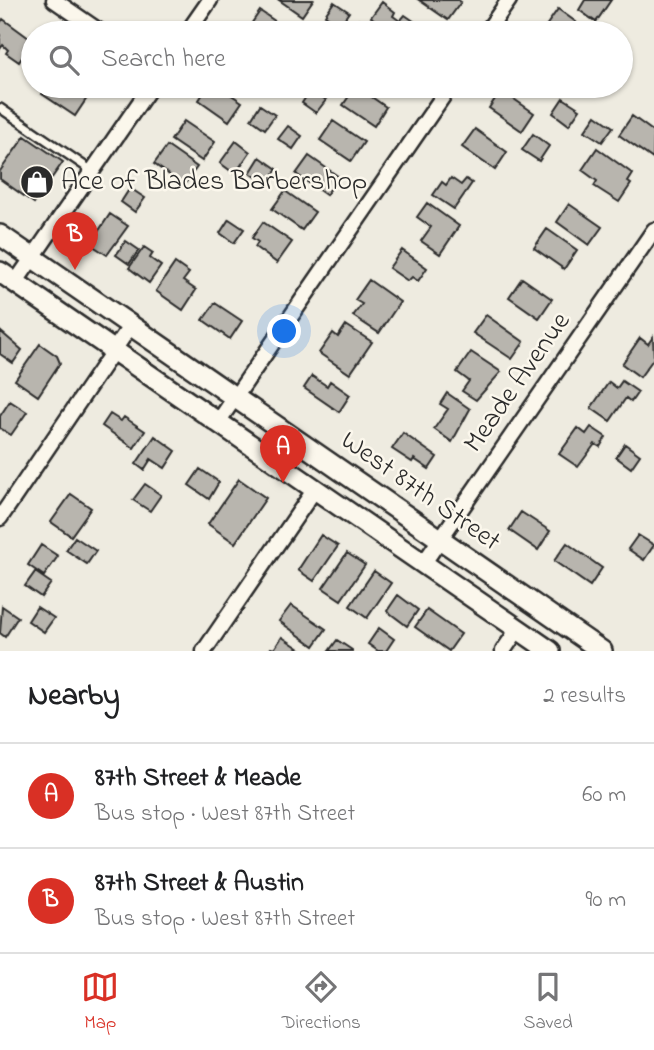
<!DOCTYPE html>
<meta charset="utf-8">
<style>
:root{--surface:#fff;--page:#f6f6f6;--text:#202124;--muted:#757577;--line:#e0e0e0;--accent:#d93025}
body{margin:0;font-family:"Indie Flower",sans-serif;background:var(--page);color:var(--text)}
.you{position:absolute;left:285px;top:332px;width:24px;height:24px;margin:-18px;border:5px solid #fff;border-radius:50%;background:#1a73e8;box-shadow:0 0 0 10px #1a73e833}
.badge{display:grid;place-items:center;width:46px;height:46px;border-radius:50%;background:var(--accent);color:#fff;font-size:23px;font-weight:700}
.pin{position:absolute;translate:-50% -58px;filter:drop-shadow(0 2px 4px #0008)}
.pin::after{content:'';position:absolute;top:37px;width:24px;height:21px;background:inherit;clip-path:polygon(0 0,100% 0,50% 100%)}
.list{margin:0;padding:0;list-style:none}
h2{display:flex;justify-content:space-between;align-items:center;height:91px;margin:0;padding:0 28px;font-size:30px}
h2 small{font-size:23px;font-weight:400;color:var(--muted)}
.list li{display:grid;grid-template-columns:46px 1fr auto;gap:21px;align-items:center;box-sizing:border-box;height:105px;padding:0 28px;border-top:2px solid var(--line)}
.list b{display:block;font-size:26px;white-space:nowrap}
.list p{margin:0;font-size:23px;white-space:nowrap;color:var(--muted)}
.list em{font-size:23px;font-style:normal;color:var(--muted)}
.icon{flex:none;width:38px;height:38px;fill:none;stroke:currentColor;stroke-width:2;stroke-linecap:round;stroke-linejoin:round}
.map{position:relative;flex:none;width:654px;height:651px;overflow:hidden}
.search{position:absolute;background:var(--surface);box-shadow:0 2px 5px #0004;left:21px;right:21px;top:21px;height:77px;display:flex;align-items:center;gap:18px;box-sizing:border-box;padding:0 24px;border-radius:38px;color:var(--muted);font-size:26px}
.sheet{height:301px;background:var(--surface)}
nav{display:flex;justify-content:space-around;align-items:center;box-sizing:border-box;height:98px;border-top:2px solid var(--line);background:var(--surface);font-size:19px;color:var(--muted)}
nav a{display:grid;justify-items:center;gap:4px}
nav .on{color:var(--accent)}
.map>svg:first-child{display:block}
</style>
<div class="map">
<svg width="654" height="651" viewBox="0 0 654 651">
<rect width="100%" height="100%" fill="#eeebe0"/>
<filter id="ink" filterUnits="userSpaceOnUse"><feTurbulence type="fractalNoise" baseFrequency=".0143" numOctaves="2"/><feDisplacementMap in="SourceGraphic" scale="14" xChannelSelector="R" yChannelSelector="G"/><feConvolveMatrix kernelMatrix="1 2 1 2 8 2 1 2 1" color-interpolation-filters="sRGB"/></filter>
<g filter="url(#ink)">
<!-- building -->
<path fill="#b8b5ae" stroke="#2b2b2b" stroke-width="2" d="M 279,0 L 313,0 L 302,16 Z
M 419,0 L 458,0 L 461,2 L 448,20 Z
M 585,0 L 611,0 L 596,22 L 579,10 Z
M 334,2 L 349,12 L 340,25 L 325,15 Z
M 382,2 L 395,12 L 393,16 L 400,21 L 405,15 L 431,33 L 392,33 L 371,17 Z
M 558,9 L 576,22 L 568,33 L 541,33 Z
M 260,11 L 291,32 L 290,33 L 253,33 L 247,30 Z
M 3,19 L 33,41 L 19,62 L 6,53 L 8,50 L 3,45 L 0,49 L 0,23 Z
M 359,20 L 374,30 L 372,33 L 350,33 Z
M 48,86 L 69,86 L 87,98 L 75,116 L 42,94 Z
M 208,86 L 218,86 L 242,102 L 229,121 L 199,100 Z
M 356,86 L 386,107 L 374,126 L 343,105 Z
M 311,89 L 326,100 L 316,113 L 302,103 Z
M 501,90 L 534,113 L 522,131 L 489,108 Z
M 563,98 L 580,109 L 569,125 L 553,113 Z
M 260,105 L 275,115 L 265,129 L 251,119 Z
M 596,115 L 613,127 L 602,142 L 585,131 Z
M 632,116 L 654,132 L 653,159 L 619,135 Z
M 184,121 L 215,142 L 202,161 L 171,140 Z
M 333,121 L 364,142 L 351,161 L 320,140 Z
M 288,126 L 302,136 L 293,149 L 278,139 Z
M 475,129 L 507,152 L 495,170 L 462,147 Z
M 533,134 L 549,146 L 539,161 L 522,150 Z
M 25,136 L 63,162 L 34,203 L 0,179 L 0,171 Z
M 236,141 L 250,152 L 235,174 L 220,163 Z
M 167,146 L 197,167 L 184,185 L 154,164 Z
M 597,148 L 633,174 L 628,182 L 631,184 L 619,202 L 594,186 L 597,181 L 582,170 Z
M 309,156 L 339,177 L 326,195 L 296,174 Z
M 260,157 L 277,169 L 267,184 L 250,173 Z
M 451,178 L 461,185 L 466,179 L 472,183 L 454,209 L 433,195 L 442,182 L 446,185 Z
M 130,188 L 145,198 L 135,212 L 121,202 Z
M 285,191 L 315,212 L 302,230 L 272,209 Z
M 427,203 L 459,226 L 440,254 L 421,241 L 431,227 L 417,217 Z
M 569,204 L 602,227 L 589,245 L 557,222 Z
M 110,214 L 128,226 L 107,255 L 90,244 Z
M 229,219 L 244,229 L 234,243 L 220,233 Z
M 263,222 L 292,242 L 277,263 L 255,247 L 258,242 L 252,238 Z
M 547,229 L 577,250 L 564,269 L 534,248 Z
M 126,241 L 139,250 L 129,264 L 116,255 Z
M 144,247 L 153,253 L 150,258 L 161,266 L 149,283 L 129,268 Z
M 402,250 L 427,268 L 418,281 L 412,277 L 408,281 L 389,268 Z
M 175,263 L 189,273 L 183,281 L 196,290 L 183,310 L 156,291 Z
M 522,278 L 552,299 L 539,318 L 509,297 Z
M 369,280 L 400,302 L 379,333 L 353,316 L 362,304 L 355,300 Z
M 215,303 L 242,321 L 230,339 L 203,320 Z
M 486,315 L 524,342 L 512,359 L 473,333 Z
M 346,325 L 372,342 L 350,374 L 319,353 L 333,333 L 338,337 Z
M 0,331 L 22,350 L 13,363 L 0,354 Z
M 653,337 L 654,358 L 640,377 L 622,364 L 640,338 L 648,344 Z
M 40,344 L 57,356 L 60,363 L 38,396 L 15,380 Z
M 471,352 L 501,372 L 476,400 L 462,391 L 469,381 L 457,372 Z
M 312,376 L 327,386 L 330,381 L 350,395 L 339,412 L 304,388 Z
M 622,381 L 638,392 L 631,402 L 626,398 L 610,421 L 591,408 L 609,382 L 617,388 Z
M 447,393 L 470,409 L 452,442 L 434,429 L 448,409 L 440,404 Z
M 10,401 L 27,412 L 11,435 L 0,428 L 0,416 Z
M 110,414 L 121,421 L 124,417 L 145,431 L 134,448 L 102,426 Z
M 591,427 L 606,437 L 600,447 L 595,444 L 578,467 L 559,454 L 578,428 L 586,434 Z
M 403,433 L 437,457 L 429,469 L 414,459 L 412,462 L 392,449 Z
M 155,436 L 176,451 L 165,468 L 151,459 L 144,470 L 136,464 Z
M 625,444 L 640,455 L 631,468 L 616,457 Z
M 200,469 L 219,482 L 209,499 L 189,485 Z
M 239,479 L 266,498 L 235,543 L 208,524 Z
M 145,484 L 161,495 L 150,511 L 133,500 Z
M 71,494 L 91,508 L 71,536 L 51,522 Z
M 521,512 L 550,531 L 538,550 L 509,530 Z
M 321,535 L 338,546 L 314,581 L 298,570 Z
M 638,535 L 654,545 L 644,560 L 628,549 Z
M 75,537 L 96,551 L 87,564 L 66,550 Z
M 567,543 L 602,568 L 590,586 L 554,561 Z
M 41,545 L 58,556 L 44,576 L 28,565 Z
M 347,553 L 365,565 L 341,600 L 323,588 Z
M 374,571 L 391,583 L 367,618 L 350,606 Z
M 35,572 L 51,583 L 41,597 L 25,586 Z
M 398,595 L 418,610 L 407,626 L 387,611 Z
M 291,605 L 326,629 L 314,646 L 279,621 Z
M 2,606 L 18,617 L 5,637 L 0,633 Z
M 37,607 L 54,618 L 44,632 L 28,621 Z
M 427,610 L 461,634 L 449,651 L 415,627 Z
M 379,628 L 394,639 L 386,651 L 378,651 L 368,644 Z
M 282,637 L 303,651 L 269,651 L 271,648 L 274,649 Z
M 337,640 L 352,650 L 352,651 L 329,651 Z"/>
<g fill="none" stroke-linecap="round" stroke-linejoin="round">
<!-- service casing -->
<g stroke="#2b2b2b" stroke-width="12">
<path id="service" d="M 0,108 L 92,171"/>
</g>
<!-- minor casing -->
<g stroke="#2b2b2b" stroke-width="19">
<path id="minor" d="M 54,0 L 102,33
M 187,33 L 210,0
M 486,33 L 509,0
M 15,283 L 151,86
M 218,422 L 450,86
M 0,518 L 131,325
M 423,564 L 654,230
M 204,651 L 315,489
M 503,651 L 518,629"/>
</g>
<!-- secondary casing -->
<g stroke="#2b2b2b" stroke-width="24">
<path id="secondary" d="M 0,235 L 602,651
M 0,272 L 550,651"/>
</g>
<!-- service -->
<use href="#service" stroke="#fbf7ec" stroke-width="7"/>
<!-- minor -->
<use href="#minor" stroke="#fbf7ec" stroke-width="14"/>
<!-- secondary -->
<use href="#secondary" stroke="#fbf7ec" stroke-width="19"/>
</g>
</g>
<!-- icons -->
<defs>
<g id="shop-disc" transform="scale(1.75)"><circle r="9.5" fill="#2b2b2b" stroke="#fbf7ec"/><path d="M-5-2.5h2.3a2.7 3.5 0 0 1 5.4 0H5L5.5 6h-11ZM-1.5-2.5h3a1.5 2.3 0 0 0-3 0Z" fill="#fff"/></g>
</defs>
<g fill-rule="evenodd">
<use href="#shop-disc" x="37" y="182"/>
</g>
<g text-anchor="middle" dominant-baseline="central" stroke-width="5" stroke-linejoin="round" paint-order="stroke">
<!-- poi labels -->
<g font-size="28" fill="#2b2b2b" stroke="#fbf7ec" text-anchor="start">
<text x="61" y="182">Ace of Blades Barbershop</text>
</g>
<!-- street labels -->
<g font-size="28" fill="#2b2b2b" stroke="#fbf7ec">
<text transform="translate(518 383) rotate(-55)">Meade Avenue</text>
<text transform="translate(420 492) rotate(35)">West 87th Street</text>
</g>
</g>
</svg>
<div class="you"></div>
<div class="pin badge" style="left:283px;top:483px">A</div>
<div class="pin badge" style="left:75px;top:270px">B</div>
<div class="search"><svg class="icon" aria-label="search" viewBox="0 0 24 24"><circle cx="10" cy="10" r="6"/><path d="M15 15l6 6"/></svg>Search here</div>
</div>
<section class="sheet">
<h2>Nearby<small>2 results</small></h2>
<ul class="list">
<li><span class="badge">A</span><div><b>87th Street &amp; Meade</b><p>Bus stop · West 87th Street</p></div><em>60 m</em></li>
<li><span class="badge">B</span><div><b>87th Street &amp; Austin</b><p>Bus stop · West 87th Street</p></div><em>90 m</em></li>
</ul>
</section>
<nav>
<a class="on"><svg class="icon" aria-label="map" viewBox="0 0 24 24"><path d="M3 6l6-2 6 2 6-2v14l-6 2-6-2-6 2zM9 4v14M15 6v14"/></svg>Map</a>
<a><svg class="icon" aria-label="directions" viewBox="0 0 24 24"><path d="M12 3l9 9-9 9-9-9zM9 14v-3h6M13 9l2 2-2 2"/></svg>Directions</a>
<a><svg class="icon" aria-label="saved" viewBox="0 0 24 24"><path d="M7 4h10v16l-5-4-5 4z"/></svg>Saved</a>
</nav>
